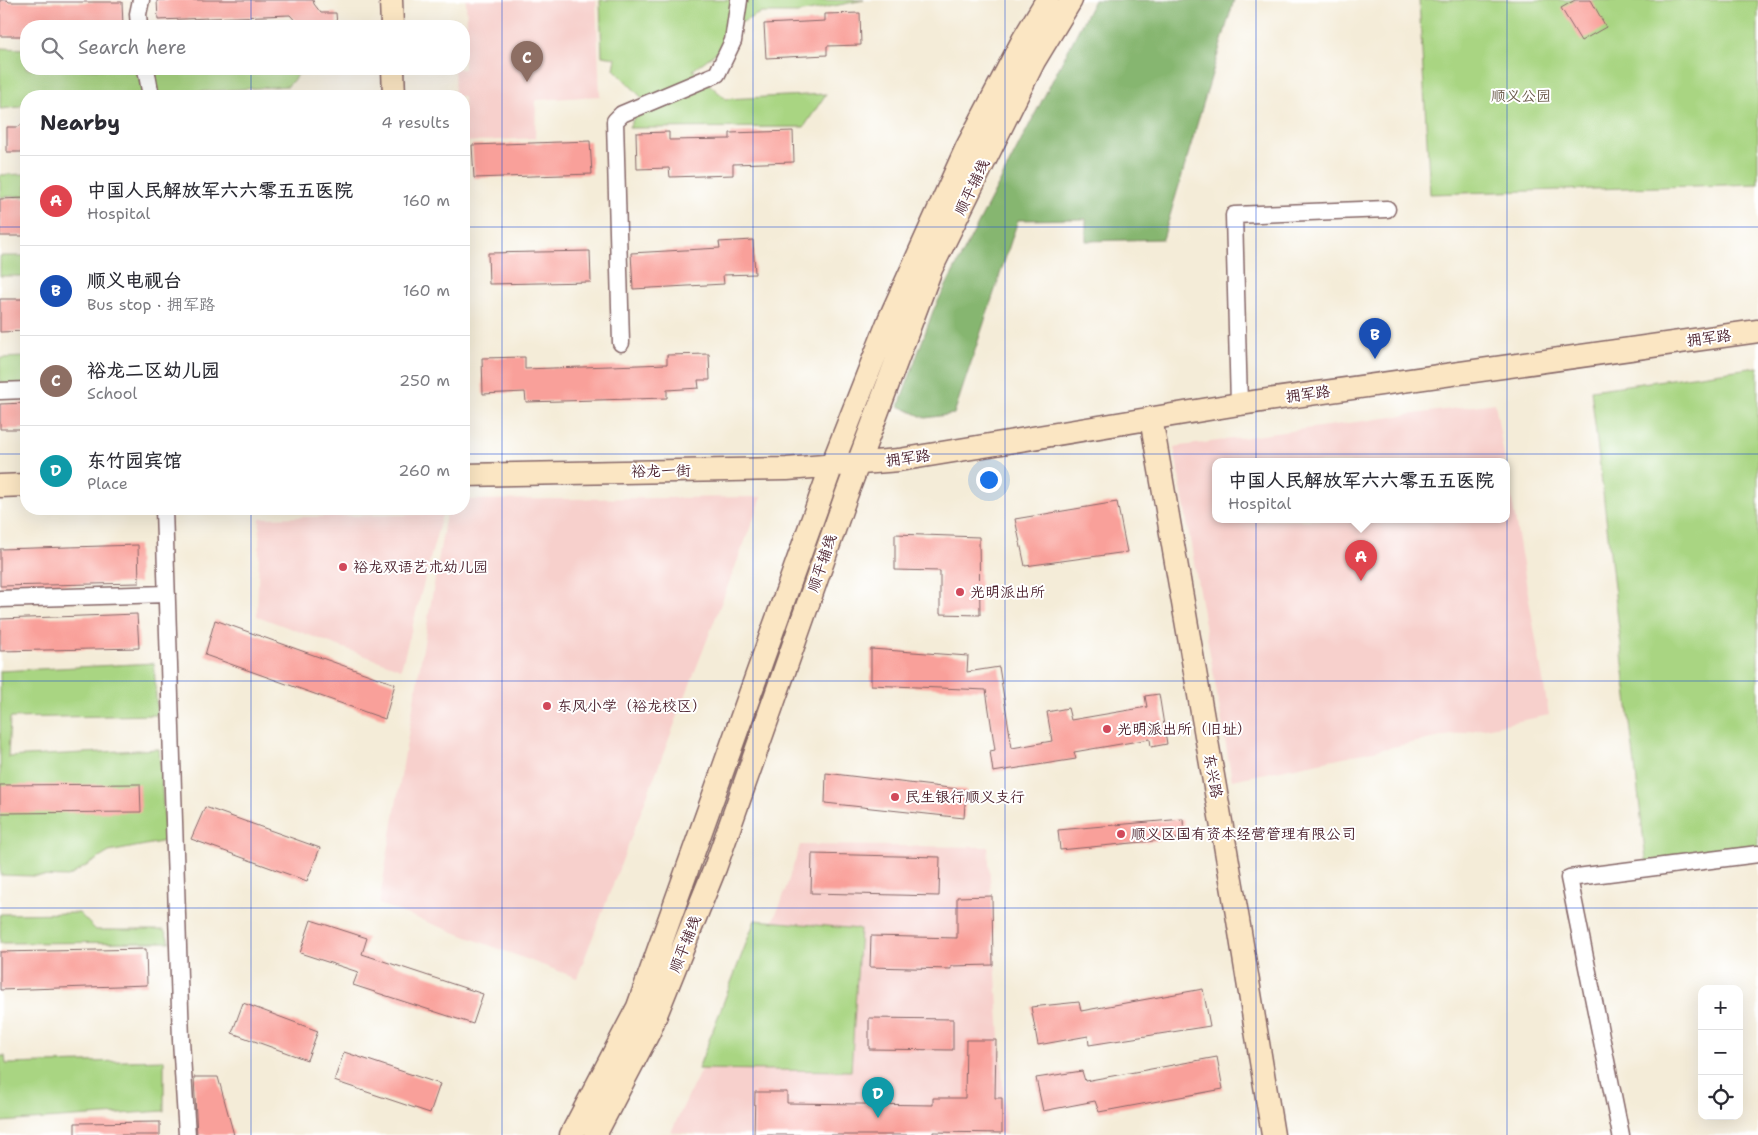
<!DOCTYPE html>
<meta charset="utf-8">
<style>
:root{--surface:#fff;--page:#f7f7f7;--text:#2b2b33;--muted:#7c7c81;--line:#e1e1e2;--accent:#1a73e8}
body{margin:0;font-family:"Shantell Sans","LXGW WenKai TC",sans-serif;background:var(--page);color:var(--text)}
.controls{position:absolute;right:15px;bottom:15px;display:grid;overflow:hidden;border-radius:10px;box-shadow:0 5px 20px #0002}
.controls button{width:45px;height:45px;display:grid;place-items:center;padding:0;border:0;border-bottom:1px solid var(--line);background:var(--surface);color:var(--text);font:25px sans-serif}
.you{position:absolute;left:988px;top:479px;width:18px;height:18px;margin:-12px;border:4px solid #fff;border-radius:50%;background:#1a73e8;box-shadow:0 0 0 8px #1a73e833}
.badge{display:grid;place-items:center;width:32px;height:32px;border-radius:50%;background:var(--accent);color:#fff;font-size:16px;font-weight:700}
.pin{position:absolute;translate:-50% -41px;filter:drop-shadow(0 1px 2px #0008)}
.pin::after{content:'';position:absolute;top:26px;width:18px;height:15px;background:inherit;clip-path:polygon(0 0,100% 0,50% 100%)}
.popup{position:absolute;left:1212px;top:458px;width:298px;height:65px;box-sizing:border-box;display:grid;place-content:center;border-radius:10px;background:var(--surface);filter:drop-shadow(0 1px 4px #0005);font-size:16px;white-space:nowrap;color:var(--muted)}
.popup b{font-size:19px;color:var(--text)}
.popup::after{content:'';position:absolute;left:50%;top:100%;margin-left:-10px;border:10px solid transparent;border-top-color:var(--surface)}
.list{margin:0;padding:0;list-style:none}
h2{display:flex;justify-content:space-between;align-items:center;height:65px;margin:0;padding:0 20px;font-size:21px}
h2 small{font-size:16px;font-weight:400;color:var(--muted)}
.list li{display:grid;grid-template-columns:32px 1fr auto;gap:15px;align-items:center;box-sizing:border-box;height:90px;padding:0 20px;border-top:1px solid var(--line)}
.list b{display:block;font-size:19px;white-space:nowrap}
.list p{margin:0;font-size:16px;white-space:nowrap;color:var(--muted)}
.list em{font-size:16px;font-style:normal;color:var(--muted)}
.icon{flex:none;width:28px;height:28px;fill:none;stroke:currentColor;stroke-width:2;stroke-linecap:round;stroke-linejoin:round}
.map{position:relative;flex:none;width:1758px;height:1135px;overflow:hidden}
.search{position:absolute;background:var(--surface);box-shadow:0 5px 20px #0002;left:20px;top:20px;width:450px;height:55px;display:flex;align-items:center;gap:12px;box-sizing:border-box;padding:0 18px;border-radius:20px;color:var(--muted);font-size:19px}
.panel{position:absolute;background:var(--surface);box-shadow:0 5px 20px #0002;left:20px;top:90px;width:450px;height:425px;border-radius:20px}
.map>svg:first-child{display:block}
</style>
<div class="map">
<svg width="1758" height="1135" viewBox="0 0 1758 1135">
<rect width="100%" height="100%" fill="#fff"/>
<filter id="ink" filterUnits="userSpaceOnUse"><feTurbulence type="fractalNoise" baseFrequency=".02" numOctaves="2"/><feDisplacementMap in="SourceGraphic" scale="10" xChannelSelector="R" yChannelSelector="G"/><feConvolveMatrix kernelMatrix="1 2 1 2 8 2 1 2 1" color-interpolation-filters="sRGB"/></filter>
<filter id="wash" filterUnits="userSpaceOnUse"><feTurbulence type="fractalNoise" baseFrequency=".0096" numOctaves="4" result="noise"/><feDisplacementMap in="SourceGraphic" scale="20" xChannelSelector="R" yChannelSelector="G"/><feGaussianBlur stdDeviation="1.12" result="paint"/><feColorMatrix in="noise" values="0 0 0 0 0 0 0 0 0 0 0 0 0 0 0 0 0 1.4 0 .05"/><feComposite in="paint" operator="in"/></filter>
<g filter="url(#wash)">
<rect width="100%" height="100%" fill="#f4ecd8"/>
<!-- built -->
<path fill="#f7d0cc" d="M 466,0 L 596,0 L 600,96 L 536,100 L 535,138 L 464,142 L 464,96 L 455,96 L 454,69 L 464,69 L 464,26 L 453,26 L 453,25 L 467,24 Z
M 1495,403 L 1505,462 L 1216,462 L 1216,520 L 1506,520 L 1506,466 L 1549,715 L 1232,780 L 1174,447 Z
M 762,497 L 577,978 L 379,904 L 447,509 L 464,509 L 464,500 Z
M 442,514 L 401,669 L 257,616 L 260,518 Z
M 800,845 L 988,847 L 1006,1134 L 701,1135 L 671,1132 L 781,903 Z"/>
<!-- green -->
<path fill="#a9d582" stroke="#7a7a56" d="M 600,0 L 864,0 L 798,13 L 760,13 L 731,28 L 722,48 L 693,70 L 726,99 L 826,94 L 804,127 L 629,128 L 643,99 L 614,69 L 616,58 L 602,56 Z
M 1419,0 L 1758,0 L 1758,184 L 1430,194 Z
M 0,48 L 26,49 L 26,69 L 303,69 L 288,86 L 135,96 L 26,96 L 26,101 L 19,107 L 0,109 Z
M 26,174 L 26,196 L 0,197 L 0,175 Z
M 0,256 L 26,256 L 26,276 L 0,276 Z
M 26,357 L 26,385 L 0,386 L 0,358 Z
M 1758,367 L 1758,854 L 1647,868 L 1591,390 Z
M 154,663 L 157,715 L 10,718 L 8,757 L 159,749 L 166,841 L 109,852 L 68,877 L 0,875 L 0,671 Z
M 79,913 L 96,930 L 164,930 L 170,942 L 0,943 L 0,914 Z
M 755,920 L 860,929 L 851,1071 L 698,1069 Z
M 0,1056 L 5,1056 L 6,1064 L 164,1060 L 164,1111 L 0,1122 Z"/>
<!-- forest -->
<path fill="#86b670" stroke="#686a4e" d="M 1094,0 L 1234,0 L 1163,239 L 1086,241 L 1086,219 L 1018,220 L 954,414 L 925,418 L 899,406 L 933,311 Z"/>
<g id="blocks">
<!-- building -->
<path fill="#f9a09a" d="M 0,0 L 7,0 L 9,2 L 122,2 L 123,26 L 26,26 L 26,36 L 0,36 Z
M 157,0 L 313,0 L 314,4 L 321,13 L 336,13 L 337,26 L 300,26 L 290,15 L 158,20 Z
M 1575,0 L 1591,0 L 1606,27 L 1581,41 L 1561,8 Z
M 860,13 L 861,45 L 827,46 L 827,55 L 766,58 L 764,24 L 825,21 L 825,14 Z
M 26,121 L 26,152 L 7,152 L 7,127 L 18,127 Z
M 793,131 L 794,162 L 733,164 L 733,175 L 670,177 L 669,168 L 637,169 L 636,133 L 669,132 L 669,140 L 730,139 L 730,133 Z
M 590,141 L 592,174 L 474,178 L 472,145 Z
M 26,198 L 26,236 L 0,236 L 0,199 Z
M 753,240 L 755,274 L 723,275 L 724,284 L 633,289 L 631,253 L 720,248 L 719,242 Z
M 590,251 L 591,282 L 489,284 L 488,253 Z
M 0,299 L 26,299 L 26,331 L 0,332 Z
M 709,354 L 710,380 L 698,380 L 699,388 L 667,390 L 667,398 L 526,402 L 525,392 L 483,394 L 482,358 L 525,357 L 525,369 L 667,364 L 667,355 Z
M 26,403 L 26,429 L 0,429 L 0,404 Z
M 1117,502 L 1127,552 L 1025,566 L 1015,519 Z
M 895,534 L 979,537 L 980,615 L 940,614 L 940,571 L 895,570 Z
M 138,545 L 139,583 L 0,586 L 0,549 Z
M 137,614 L 139,648 L 0,651 L 0,619 Z
M 215,620 L 395,684 L 385,719 L 205,655 Z
M 871,649 L 968,656 L 967,672 L 999,667 L 1012,748 L 1052,741 L 1047,712 L 1068,708 L 1071,720 L 1147,707 L 1145,696 L 1159,694 L 1167,744 L 1151,747 L 1150,739 L 1074,752 L 1076,759 L 993,772 L 990,751 L 995,750 L 986,690 L 871,685 Z
M 826,773 L 966,790 L 964,818 L 825,803 Z
M 140,784 L 141,812 L 0,813 L 0,785 Z
M 205,807 L 320,848 L 307,881 L 191,839 Z
M 1183,819 L 1184,838 L 1060,850 L 1058,830 Z
M 812,854 L 940,857 L 939,896 L 811,893 Z
M 992,896 L 993,965 L 951,966 L 951,969 L 870,967 L 871,936 L 957,938 L 957,897 Z
M 311,920 L 367,938 L 362,954 L 483,994 L 473,1024 L 353,985 L 358,972 L 300,953 Z
M 146,949 L 147,985 L 0,990 L 0,952 Z
M 1203,989 L 1210,1026 L 1089,1045 L 1088,1036 L 1038,1045 L 1031,1007 L 1079,1002 L 1081,1011 Z
M 243,1003 L 318,1031 L 307,1060 L 232,1033 Z
M 869,1018 L 953,1019 L 953,1050 L 869,1049 Z
M 966,1040 L 996,1040 L 995,1098 L 1002,1098 L 1002,1133 L 933,1132 L 933,1135 L 754,1135 L 755,1092 L 787,1092 L 787,1103 L 933,1105 L 933,1098 L 965,1098 Z
M 344,1052 L 440,1084 L 430,1113 L 334,1081 Z
M 1217,1057 L 1223,1089 L 1099,1112 L 1095,1101 L 1043,1111 L 1036,1078 L 1082,1071 L 1085,1081 Z
M 194,1077 L 218,1077 L 234,1135 L 197,1135 Z
M 160,1122 L 160,1135 L 75,1135 L 75,1123 Z"/>
</g>
</g>
<g filter="url(#ink)">
<use href="#blocks" fill-opacity="0" stroke="#866768" stroke-width="1"/>
<g fill="none" stroke-linecap="round" stroke-linejoin="round">
<!-- street casing -->
<g stroke="#866768" stroke-width="19">
<path id="street" d="M 139,26 L 138,14 L 141,0
M 146,69 L 151,96
M 621,343 L 615,121 L 622,114 L 717,74 L 733,41 L 739,0
M 0,391 L 26,390
M 1239,404 L 1234,215 L 1387,209
M 164,509 L 181,1040 L 187,1135
M 0,599 L 167,594
M 1621,1135 L 1569,878 L 1758,854"/>
</g>
<!-- secondary casing -->
<g stroke="#866768" stroke-width="25">
<path id="secondary" d="M 391,0 L 392,26
M 393,69 L 394,96
M 1151,418 L 1238,920 L 1273,1135
M 464,475 L 787,469 L 899,460 L 1239,404 L 1758,331
M 0,486 L 26,485
M 571,1135 L 638,1007 L 832,465 L 889,320 L 967,147 L 1023,40 L 1047,0
M 595,1135 L 649,1032 L 715,868 L 847,493 L 931,269 L 1034,61 L 1071,0"/>
</g>
<!-- street -->
<use href="#street" stroke="#fff" stroke-width="16"/>
<!-- secondary -->
<use href="#secondary" stroke="#fbe6c3" stroke-width="22"/>
</g>
</g>
<!-- grid -->
<path fill="none" stroke="#1d4ed8" stroke-width="1" stroke-opacity="0.55" d="M 251,0 L 251,26M 502,0 L 502,1135M 753,0 L 753,1135M 1005,0 L 1005,1135M 1256,0 L 1256,1135M 1507,0 L 1507,1135M 251,69 L 251,96M 0,227 L 26,227M 464,227 L 1758,227M 0,454 L 26,454M 464,454 L 1758,454M 251,509 L 251,1135M 0,681 L 1758,681M 0,908 L 1758,908"/>
<!-- markers -->
<g fill="#d1495b" stroke="#fff" stroke-width="2">
<circle cx="343" cy="567" r="5"/>
<circle cx="960" cy="592" r="5"/>
<circle cx="547" cy="706" r="5"/>
<circle cx="1107" cy="729" r="5"/>
<circle cx="895" cy="797" r="5"/>
<circle cx="1121" cy="834" r="5"/>
</g>
<g text-anchor="middle" dominant-baseline="central" stroke-width="4" stroke-linejoin="round" paint-order="stroke">
<!-- park labels -->
<g font-size="15" fill="#665645" stroke="#fff">
<text x="1521" y="96">顺义公园</text>
</g>
<!-- street labels -->
<g font-size="15" fill="#4a1f2b" stroke="#fff">
<text transform="translate(972 187) rotate(-64)">顺平辅线</text>
<text transform="translate(1709 338) rotate(-8)">拥军路</text>
<text transform="translate(1308 394) rotate(-8)">拥军路</text>
<text transform="translate(908 458) rotate(-8)">拥军路</text>
<text transform="translate(661 471) rotate(-1)">裕龙一街</text>
<text transform="translate(822 563) rotate(-71)">顺平辅线</text>
<text transform="translate(1213 776) rotate(80)">东兴路</text>
<text transform="translate(685 944) rotate(-68)">顺平辅线</text>
</g>
<!-- poi labels -->
<g font-size="15" fill="#4a1f2b" stroke="#fff" text-anchor="start">
<text x="353" y="567">裕龙双语艺术幼儿园</text>
<text x="970" y="592">光明派出所</text>
<text x="557" y="706">东风小学（裕龙校区）</text>
<text x="1117" y="729">光明派出所（旧址）</text>
<text x="905" y="797">民生银行顺义支行</text>
<text x="1131" y="834">顺义区国有资本经营管理有限公司</text>
</g>
</g>
</svg>
<div class="controls">
<button>+</button>
<button>−</button>
<button><svg class="icon" aria-label="locate" viewBox="0 0 24 24"><circle cx="12" cy="12" r="6"/><path d="M12 2v4M12 18v4M2 12h4M18 12h4"/></svg></button>
</div>
<div class="you"></div>
<div class="pin badge" style="left:1361px;top:581px;background:#e0444e">A</div>
<div class="popup"><b>中国人民解放军六六零五五医院</b>Hospital</div>
<div class="pin badge" style="left:1375px;top:359px;background:#1a4fb4">B</div>
<div class="pin badge" style="left:527px;top:82px;background:#8d6e63">C</div>
<div class="pin badge" style="left:878px;top:1118px;background:#0f9aa8">D</div>
<div class="search"><svg class="icon" aria-label="search" viewBox="0 0 24 24"><circle cx="10" cy="10" r="6"/><path d="M15 15l6 6"/></svg>Search here</div>
<section class="panel">
<h2>Nearby<small>4 results</small></h2>
<ul class="list">
<li><span class="badge" style="background:#e0444e">A</span><div><b>中国人民解放军六六零五五医院</b><p>Hospital</p></div><em>160 m</em></li>
<li><span class="badge" style="background:#1a4fb4">B</span><div><b>顺义电视台</b><p>Bus stop · 拥军路</p></div><em>160 m</em></li>
<li><span class="badge" style="background:#8d6e63">C</span><div><b>裕龙二区幼儿园</b><p>School</p></div><em>250 m</em></li>
<li><span class="badge" style="background:#0f9aa8">D</span><div><b>东竹园宾馆</b><p>Place</p></div><em>260 m</em></li>
</ul>
</section>
</div>
